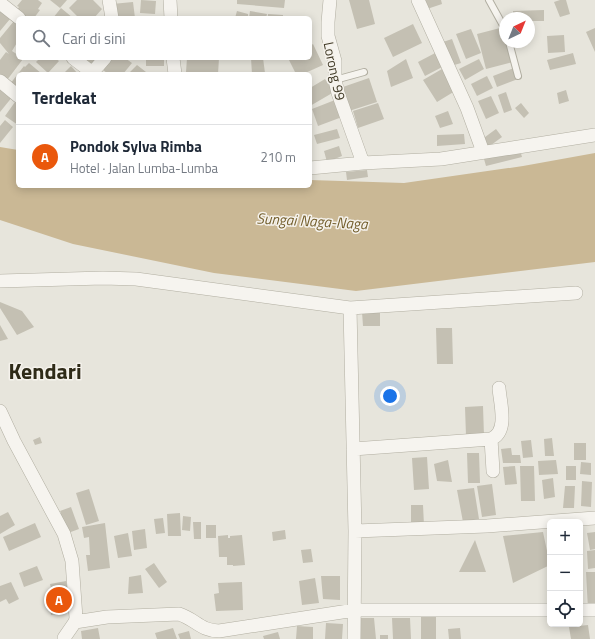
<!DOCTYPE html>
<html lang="id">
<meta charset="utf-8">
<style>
:root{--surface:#fff;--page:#f6f6f7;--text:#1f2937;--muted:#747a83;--line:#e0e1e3;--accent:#ea580c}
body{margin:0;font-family:"Titillium Web",sans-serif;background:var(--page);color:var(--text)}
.controls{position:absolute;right:12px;bottom:12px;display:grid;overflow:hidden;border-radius:6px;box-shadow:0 2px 10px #0003}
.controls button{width:36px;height:36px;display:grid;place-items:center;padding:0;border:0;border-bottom:1px solid var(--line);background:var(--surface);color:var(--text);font:20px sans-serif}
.compass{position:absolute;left:499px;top:12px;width:36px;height:36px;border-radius:50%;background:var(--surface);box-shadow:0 2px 10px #0003;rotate:43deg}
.you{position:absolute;left:390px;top:396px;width:14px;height:14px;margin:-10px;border:3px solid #fff;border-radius:50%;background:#1a73e8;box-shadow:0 0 0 6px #1a73e833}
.badge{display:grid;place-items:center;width:26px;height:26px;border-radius:50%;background:var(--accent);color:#fff;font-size:13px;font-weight:700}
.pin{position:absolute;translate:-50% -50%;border:2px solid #fff;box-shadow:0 1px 4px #0006}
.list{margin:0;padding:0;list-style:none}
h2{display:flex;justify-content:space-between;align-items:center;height:52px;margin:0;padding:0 16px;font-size:17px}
h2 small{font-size:13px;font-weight:400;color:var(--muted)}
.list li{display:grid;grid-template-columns:26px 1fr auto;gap:12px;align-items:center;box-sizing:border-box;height:64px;padding:0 16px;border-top:1px solid var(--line)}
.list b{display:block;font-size:15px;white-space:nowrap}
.list p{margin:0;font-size:13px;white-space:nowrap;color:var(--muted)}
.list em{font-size:13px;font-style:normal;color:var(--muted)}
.icon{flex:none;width:22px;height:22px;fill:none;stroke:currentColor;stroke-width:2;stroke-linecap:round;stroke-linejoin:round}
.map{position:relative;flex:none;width:595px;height:639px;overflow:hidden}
.search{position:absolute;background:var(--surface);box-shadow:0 2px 10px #0003;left:16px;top:16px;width:296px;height:44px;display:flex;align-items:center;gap:10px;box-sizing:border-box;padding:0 14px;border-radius:6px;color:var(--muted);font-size:15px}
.panel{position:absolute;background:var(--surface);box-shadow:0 2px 10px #0003;left:16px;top:72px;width:296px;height:116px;border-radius:6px}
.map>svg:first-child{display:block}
</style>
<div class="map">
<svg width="595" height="639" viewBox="0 0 595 639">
<rect width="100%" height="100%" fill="#e7e5dc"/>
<!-- water -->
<path fill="#cab895" d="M 0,147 L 18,150 L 18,186 L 203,186 L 215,188 L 232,186 L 310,186 L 310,180 L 404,183 L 523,166 L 595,153 L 595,262 L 356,291 L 214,273 L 73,244 L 0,220 Z"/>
<!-- building -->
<path fill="#c4c0b3" d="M 22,0 L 38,0 L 42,3 L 38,9 L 40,10 L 34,18 L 22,18 L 16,11 L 19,7 L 17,6 Z
M 50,0 L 67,0 L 60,8 Z
M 77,0 L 93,0 L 102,9 L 94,18 L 79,18 L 69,8 Z
M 141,0 L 156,1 L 155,14 L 140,13 Z
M 237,0 L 285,0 L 284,8 L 237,4 Z
M 349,0 L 369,0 L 375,24 L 357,29 Z
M 424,0 L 441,0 L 442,4 L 427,9 Z
M 560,0 L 566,0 L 570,14 L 560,17 L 554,2 Z
M 133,2 L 135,18 L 114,18 L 112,4 Z
M 61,8 L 73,18 L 53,18 Z
M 544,10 L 544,21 L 529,21 L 529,18 L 513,18 L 513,11 Z
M 0,11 L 10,19 L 0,31 Z
M 237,11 L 248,14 L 248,18 L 235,18 Z
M 250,11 L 267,14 L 266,18 L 249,18 Z
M 268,14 L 283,15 L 283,18 L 268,18 Z
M 14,21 L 18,25 L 18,41 L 12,51 L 18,55 L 18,58 L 23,59 L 4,84 L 0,79 L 0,60 L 6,52 L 9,54 L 0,43 L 0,38 Z
M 413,24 L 422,43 L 393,57 L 384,38 Z
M 504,27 L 505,42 L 508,42 L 513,62 L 486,69 L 477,34 Z
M 595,28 L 595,52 L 586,32 Z
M 471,29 L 481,53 L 466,59 L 456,34 Z
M 564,35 L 565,52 L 548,53 L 547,36 Z
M 452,39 L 461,63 L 451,66 L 443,42 Z
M 313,44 L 323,65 L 303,74 L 296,74 L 288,58 L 310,58 L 310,46 Z
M 439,51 L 446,65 L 425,76 L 418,62 Z
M 573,53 L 576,64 L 550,70 L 547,60 Z
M 40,58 L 55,58 L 59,61 L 48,73 L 36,62 Z
M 81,58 L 99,58 L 93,67 Z
M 110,58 L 125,58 L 132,63 L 123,74 L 108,74 L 102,69 Z
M 146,58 L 164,58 L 164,66 L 146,66 Z
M 187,58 L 219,58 L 218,74 L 186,72 Z
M 251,58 L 263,58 L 265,73 L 252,74 Z
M 406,59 L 413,78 L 391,87 L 387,71 Z
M 479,59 L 484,69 L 465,80 L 459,69 Z
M 29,63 L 42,74 L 18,74 L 18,93 L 10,84 L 24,66 L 25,67 Z
M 137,65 L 146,72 L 144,74 L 132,74 L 130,72 Z
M 71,66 L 78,74 L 63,74 Z
M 514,68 L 518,79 L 497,87 L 493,76 Z
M 442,69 L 455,91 L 437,102 L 423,80 Z
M 487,76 L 493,88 L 477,96 L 471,84 Z
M 369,78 L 377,102 L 349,111 L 340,88 Z
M 325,79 L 334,92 L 310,106 L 310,88 Z
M 0,85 L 13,96 L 0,112 Z
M 566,90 L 569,101 L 559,104 L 557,93 Z
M 506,92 L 512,110 L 504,113 L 498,95 Z
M 491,96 L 499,113 L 486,119 L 478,101 Z
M 335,100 L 342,117 L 318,126 L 312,109 Z
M 15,102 L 18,104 L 18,125 L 5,116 Z
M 378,103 L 384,119 L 358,128 L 353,111 Z
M 521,103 L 529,113 L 524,118 L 515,108 Z
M 448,111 L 453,124 L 440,128 L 435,116 Z
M 5,120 L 13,127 L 0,143 L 0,126 Z
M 337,129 L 340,138 L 317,144 L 314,135 Z
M 496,129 L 502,137 L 487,148 L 481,140 Z
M 464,134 L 465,144 L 437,146 L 437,135 Z
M 339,146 L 342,156 L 327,162 L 324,151 Z
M 520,150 L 522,157 L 486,166 L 484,159 Z
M 367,170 L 368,177 L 347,180 L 346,172 Z
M 0,302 L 22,311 L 34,327 L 17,335 L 0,308 Z
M 380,311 L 380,326 L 363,326 L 362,312 Z
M 0,325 L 8,339 L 0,341 Z
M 436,328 L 452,328 L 453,364 L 437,364 Z
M 483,406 L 484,436 L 466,436 L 465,407 Z
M 40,437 L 42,443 L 35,445 L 33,440 Z
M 552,438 L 554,456 L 545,456 L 544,439 Z
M 531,440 L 533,457 L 523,458 L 521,441 Z
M 574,443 L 586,443 L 586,460 L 574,460 Z
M 511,448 L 512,455 L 520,455 L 521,463 L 503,463 L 501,449 Z
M 467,453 L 479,453 L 480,483 L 468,483 Z
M 427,457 L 429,489 L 414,490 L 412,458 Z
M 448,460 L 452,482 L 437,481 L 434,464 Z
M 556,460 L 558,474 L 539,475 L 538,461 Z
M 581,462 L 591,463 L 591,475 L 580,474 Z
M 515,466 L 517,484 L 505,485 L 503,467 Z
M 520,466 L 534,466 L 535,501 L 521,501 Z
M 566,466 L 576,466 L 576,480 L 566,480 Z
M 553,478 L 555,497 L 544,499 L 542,480 Z
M 582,481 L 592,482 L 591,507 L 581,506 Z
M 492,484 L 496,515 L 482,517 L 477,486 Z
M 565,486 L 575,486 L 574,508 L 563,508 Z
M 474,488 L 479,519 L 463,522 L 457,490 Z
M 89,489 L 99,521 L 86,525 L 76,493 Z
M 411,505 L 423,505 L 424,525 L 411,525 Z
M 71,507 L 79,529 L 68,533 L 58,514 L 61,513 L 60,511 Z
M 8,512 L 15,525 L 0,534 L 0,516 Z
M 180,513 L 181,536 L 168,536 L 167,514 Z
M 183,516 L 191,517 L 190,531 L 182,530 Z
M 163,518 L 165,533 L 156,534 L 154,519 Z
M 193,522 L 201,522 L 201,539 L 194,539 Z
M 35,523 L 41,537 L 9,551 L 3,537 Z
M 105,523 L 110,568 L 88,571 L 86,555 L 90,555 L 89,537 L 84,538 L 82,527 Z
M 206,525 L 216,525 L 216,538 L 206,538 Z
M 145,529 L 147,548 L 134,550 L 132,531 Z
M 285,530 L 286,539 L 273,541 L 272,532 Z
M 543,532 L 550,565 L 513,583 L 503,536 Z
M 595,532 L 595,549 L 590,550 L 587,533 Z
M 128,533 L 132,556 L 118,558 L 114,536 Z
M 228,535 L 228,538 L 230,538 L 230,536 L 242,535 L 245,565 L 233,566 L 233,565 L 227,565 L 227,557 L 219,557 L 218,536 Z
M 475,540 L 486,572 L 459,572 Z
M 311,549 L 313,562 L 303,563 L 301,550 Z
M 595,550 L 595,568 L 588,569 L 587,551 Z
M 154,563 L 167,582 L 159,588 L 145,569 Z
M 37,566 L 43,580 L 24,587 L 19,573 Z
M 586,572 L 595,572 L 595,609 L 588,609 Z
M 141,575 L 143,593 L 128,594 L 129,577 Z
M 321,576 L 340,576 L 340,600 L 323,599 Z
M 315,578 L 319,603 L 302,605 L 299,581 Z
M 66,581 L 71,606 L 65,607 L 66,612 L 51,615 L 47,594 L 52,593 L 50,584 Z
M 11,582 L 19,599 L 9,604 L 6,599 L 0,602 L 0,586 Z
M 242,582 L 243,610 L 216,611 L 214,594 L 219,593 L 218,583 Z
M 421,617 L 436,617 L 436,639 L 421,639 Z
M 361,618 L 374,618 L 376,639 L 361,639 Z
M 392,618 L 410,618 L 411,639 L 393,639 Z
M 326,623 L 343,624 L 342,639 L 325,639 Z
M 588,625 L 590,639 L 571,639 L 569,627 Z
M 297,626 L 313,627 L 313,639 L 296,639 Z
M 98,628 L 100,639 L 82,639 L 81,631 Z
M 173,628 L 177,639 L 157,639 L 155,633 Z
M 460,628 L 461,639 L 449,639 L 448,629 Z
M 189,631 L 191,639 L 180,639 L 178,634 Z
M 278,632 L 280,639 L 264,639 L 263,636 Z
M 380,635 L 388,635 L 388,639 L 380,639 Z"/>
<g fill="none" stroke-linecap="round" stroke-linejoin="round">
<!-- service casing -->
<g stroke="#b1aea1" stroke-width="8">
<path id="service" d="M 489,0 L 505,29
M 509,42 L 518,76
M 335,80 L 364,72"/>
</g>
<!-- minor casing -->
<g stroke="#b1aea1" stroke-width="14">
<path id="minor" d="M 109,0 L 112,18
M 170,0 L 171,18
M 330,0 L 328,22 L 328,36 L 335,61 L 335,80 L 338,93 L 363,163
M 418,0 L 467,108 L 483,152
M 0,3 L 19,18
M 73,58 L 94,74
M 173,58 L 175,74
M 92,73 L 105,58
M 0,81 L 18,96
M 310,168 L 363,163 L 441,159 L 595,135
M 0,281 L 103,278 L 136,279 L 350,308 L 576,293
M 350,308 L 355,531 L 354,639
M 0,411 L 14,441 L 64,534 L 72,561 L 76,618 L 75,622 L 64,638
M 491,439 L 493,471
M 353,449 L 491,439 C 509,432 500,403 499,388
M 355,531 L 487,526 L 595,518
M 580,610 L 595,610
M 75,622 L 107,617 L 179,614 C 195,619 201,631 219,631 L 355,610 L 550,610"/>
</g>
<!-- service -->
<use href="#service" stroke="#f6f4ef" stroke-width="6"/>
<!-- minor -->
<use href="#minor" stroke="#f6f4ef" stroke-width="13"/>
</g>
<g text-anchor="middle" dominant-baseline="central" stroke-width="3" stroke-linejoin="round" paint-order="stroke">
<!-- street labels -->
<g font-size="14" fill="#3f3925" stroke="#f5f2ec">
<text transform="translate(335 71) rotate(78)">Lorong 99</text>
</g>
<!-- water labels -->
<g font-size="15" font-style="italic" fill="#745f2d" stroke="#f5f2ec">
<text transform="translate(312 221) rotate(3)">Sungai Naga-Naga</text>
</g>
<!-- town labels -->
<g font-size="22" font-weight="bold" fill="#2f2b18" stroke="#f5f2ec">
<text x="45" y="371">Kendari</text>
</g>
</g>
</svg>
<div class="controls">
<button>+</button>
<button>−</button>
<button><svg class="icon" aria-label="locate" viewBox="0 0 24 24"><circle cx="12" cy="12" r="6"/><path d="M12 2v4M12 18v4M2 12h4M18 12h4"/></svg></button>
</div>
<svg class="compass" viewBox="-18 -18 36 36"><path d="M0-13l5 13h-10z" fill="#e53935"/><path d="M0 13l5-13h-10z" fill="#747a83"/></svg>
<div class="you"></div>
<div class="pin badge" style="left:59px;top:600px">A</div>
<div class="search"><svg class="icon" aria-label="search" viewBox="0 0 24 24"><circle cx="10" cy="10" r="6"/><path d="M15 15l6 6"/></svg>Cari di sini</div>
<section class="panel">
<h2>Terdekat<small></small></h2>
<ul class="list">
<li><span class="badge">A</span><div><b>Pondok Sylva Rimba</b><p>Hotel · Jalan Lumba-Lumba</p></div><em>210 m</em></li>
</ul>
</section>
</div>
